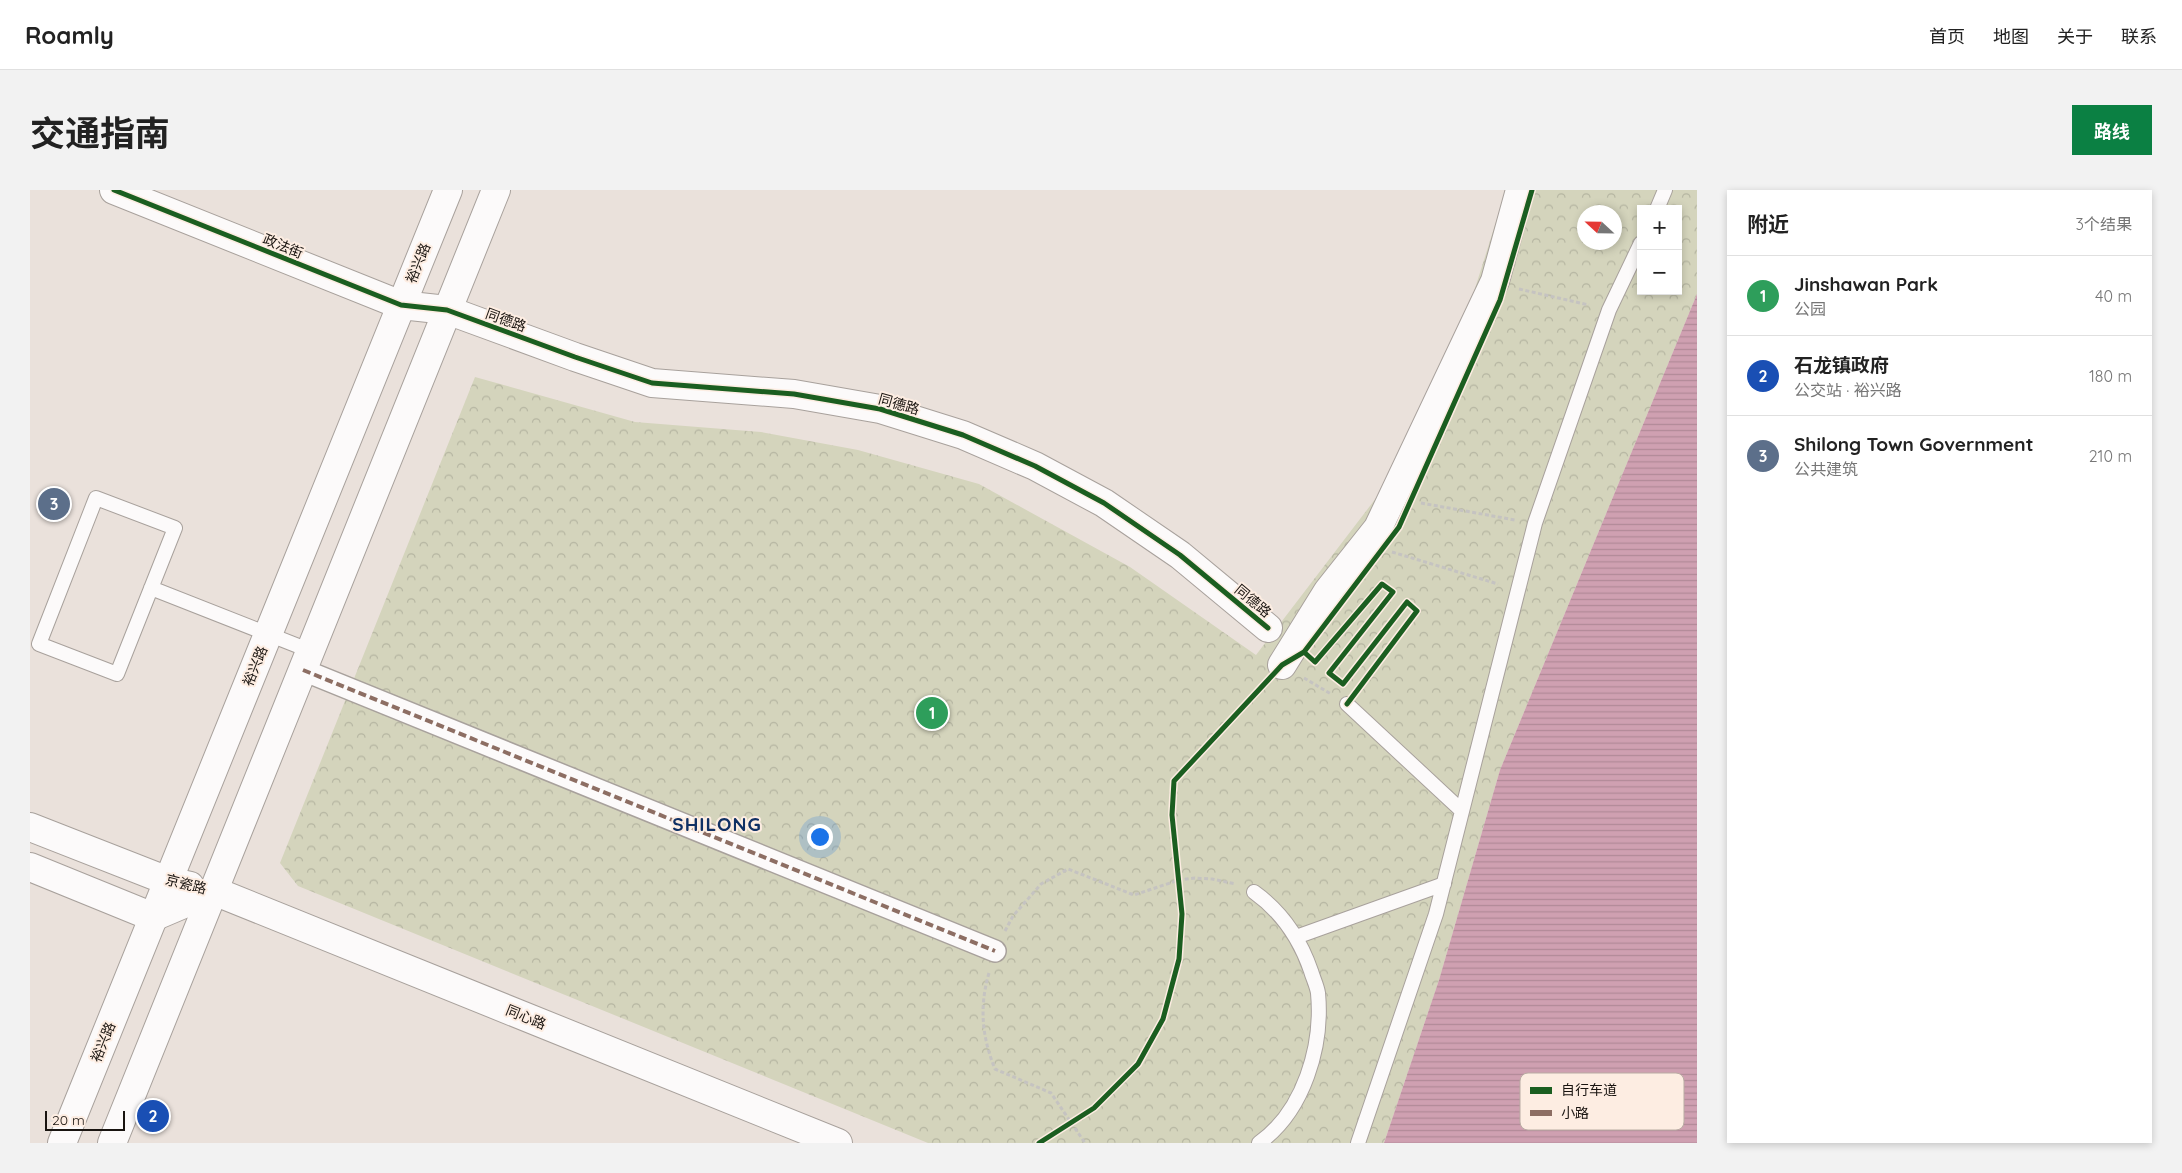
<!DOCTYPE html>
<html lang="zh">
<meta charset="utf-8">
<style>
:root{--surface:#fff;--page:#f2f2f2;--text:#222;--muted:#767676;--line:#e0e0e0;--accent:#0b8043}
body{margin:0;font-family:Quicksand,"Noto Sans SC",sans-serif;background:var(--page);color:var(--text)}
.controls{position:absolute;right:15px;top:15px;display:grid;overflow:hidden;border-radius:0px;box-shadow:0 2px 8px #0003}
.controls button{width:45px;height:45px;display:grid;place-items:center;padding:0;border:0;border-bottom:1px solid var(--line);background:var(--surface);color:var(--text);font:25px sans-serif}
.compass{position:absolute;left:1547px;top:15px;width:45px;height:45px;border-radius:50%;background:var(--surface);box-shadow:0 2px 8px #0003;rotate:292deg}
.scale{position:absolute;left:15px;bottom:12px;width:80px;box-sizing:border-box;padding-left:5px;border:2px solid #191410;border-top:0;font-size:14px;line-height:18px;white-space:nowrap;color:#191410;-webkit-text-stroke:4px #fdede2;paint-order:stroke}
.you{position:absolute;left:789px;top:646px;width:18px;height:18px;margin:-12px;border:4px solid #fff;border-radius:50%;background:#1a73e8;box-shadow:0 0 0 8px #1a73e833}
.badge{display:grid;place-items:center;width:32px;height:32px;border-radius:50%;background:var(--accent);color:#fff;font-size:16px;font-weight:700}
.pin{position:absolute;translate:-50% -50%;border:2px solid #fff;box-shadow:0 1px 5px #0006}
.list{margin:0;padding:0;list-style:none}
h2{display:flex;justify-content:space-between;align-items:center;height:65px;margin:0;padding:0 20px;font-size:21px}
h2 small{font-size:16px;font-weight:400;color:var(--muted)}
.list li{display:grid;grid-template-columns:32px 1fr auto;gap:15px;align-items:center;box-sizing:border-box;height:80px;padding:0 20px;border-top:1px solid var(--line)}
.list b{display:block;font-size:19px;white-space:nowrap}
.list p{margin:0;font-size:16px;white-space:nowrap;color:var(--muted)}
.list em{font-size:16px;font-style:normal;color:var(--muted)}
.map{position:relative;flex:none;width:1667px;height:953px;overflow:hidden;border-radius:0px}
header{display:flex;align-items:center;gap:30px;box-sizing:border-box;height:70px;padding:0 25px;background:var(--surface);border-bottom:1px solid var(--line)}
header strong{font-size:24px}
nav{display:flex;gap:28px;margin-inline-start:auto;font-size:18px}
.intro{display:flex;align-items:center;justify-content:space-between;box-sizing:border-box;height:120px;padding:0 30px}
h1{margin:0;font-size:35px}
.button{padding:12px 22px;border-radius:0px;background:var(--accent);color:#fff;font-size:18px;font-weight:700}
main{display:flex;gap:30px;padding:0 30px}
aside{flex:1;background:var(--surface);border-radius:0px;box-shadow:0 2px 8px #0003}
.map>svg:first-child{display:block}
</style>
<header>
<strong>Roamly</strong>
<nav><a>首页</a><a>地图</a><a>关于</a><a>联系</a></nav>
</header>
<div class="intro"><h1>交通指南</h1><a class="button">路线</a></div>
<main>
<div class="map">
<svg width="1667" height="953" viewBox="0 0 1667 953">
<defs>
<pattern id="park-crowns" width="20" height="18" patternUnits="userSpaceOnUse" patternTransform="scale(1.25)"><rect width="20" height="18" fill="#d4d4bc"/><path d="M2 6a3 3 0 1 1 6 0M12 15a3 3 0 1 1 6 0" fill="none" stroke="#b5b5a1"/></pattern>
<pattern id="water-rules" width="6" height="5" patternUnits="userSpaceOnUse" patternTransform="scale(1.25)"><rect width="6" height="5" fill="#cfa0b1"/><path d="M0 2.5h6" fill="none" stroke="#b18997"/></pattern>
</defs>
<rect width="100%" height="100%" fill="#eae1db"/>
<!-- park -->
<path fill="url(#park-crowns)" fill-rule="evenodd" d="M 1476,0 L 1667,0 L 1667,104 L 1470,580 L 1409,790 L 1354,953 L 898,953 L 268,696 L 250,673 L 445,187 L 605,232 L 731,242 L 828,260 L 949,294 L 1100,377 L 1226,465 L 1369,278 L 1442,108 ZM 1611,19 L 1648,19 L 1648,101 L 1611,101 ZM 1554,22 L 1584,22 L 1584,52 L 1554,52 Z"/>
<!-- water -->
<path fill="url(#water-rules)" d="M 1667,104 L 1667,953 L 1354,953 L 1409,790 L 1470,580 Z"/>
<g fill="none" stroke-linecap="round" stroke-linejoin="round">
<!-- service casing -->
<g stroke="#a8a19c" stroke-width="16">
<path id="service" d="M 1627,19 L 1635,0
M 66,308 L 145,338 L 87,484 L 9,454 Z
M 121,398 L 281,461
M 1317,514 L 1432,621
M 1224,702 C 1252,722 1270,749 1281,781 C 1283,788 1287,796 1288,803 C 1293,856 1274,921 1229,953
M 1266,747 L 1414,694
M 1328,953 L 1406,724 L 1505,333 L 1579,120 L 1611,53"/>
</g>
<!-- pedestrian casing -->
<g stroke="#a8a19c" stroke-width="24">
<path id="pedestrian" d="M 273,480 L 965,761"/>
</g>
<!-- minor casing -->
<g stroke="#a8a19c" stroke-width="30">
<path id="minor" d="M 84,0 L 371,115 L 417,120 L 545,167 L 622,193 L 764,204 L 850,219 L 933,245 L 1005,276 L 1074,313 L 1150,365 L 1238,438
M 1252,475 L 1298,401 L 1348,338 L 1465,91 L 1490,0
M 184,701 L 808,953"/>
</g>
<!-- tertiary casing -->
<g stroke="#a8a19c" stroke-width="30">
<path id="tertiary" d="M 0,637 L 138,691 L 160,696
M 0,677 L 123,727 L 184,701"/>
</g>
<!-- secondary casing -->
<g stroke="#a8a19c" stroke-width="30">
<path id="secondary" d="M 32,953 L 418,0
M 82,953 L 466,0"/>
</g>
<!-- path -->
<path stroke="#c5c3c1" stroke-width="3" stroke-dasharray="4 2.5" stroke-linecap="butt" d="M 1489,99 L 1559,115
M 1391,313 L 1485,330
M 1362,362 L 1468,394
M 1274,488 L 1301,504
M 975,741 L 983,726 L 1011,694 L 1038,679 L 1104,705 L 1149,690 L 1165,688 L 1182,689 L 1206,694
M 959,783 C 949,817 952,847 965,879 L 1021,903 L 1055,953"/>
<!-- service -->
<use href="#service" stroke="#fcfafa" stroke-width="14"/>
<!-- pedestrian -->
<use href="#pedestrian" stroke="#fcfafa" stroke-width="21"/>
<!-- minor -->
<use href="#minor" stroke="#fcfafa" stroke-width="28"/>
<!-- tertiary -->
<use href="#tertiary" stroke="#fcfafa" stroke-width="28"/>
<!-- secondary -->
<use href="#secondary" stroke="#fcfafa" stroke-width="28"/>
<!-- quiet -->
<path stroke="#8d6e63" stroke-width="4" stroke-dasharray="8 4" stroke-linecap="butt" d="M 273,480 L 965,761"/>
<!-- cycleway casing -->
<g stroke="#fdede2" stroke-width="8">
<path id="cycleway" d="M 84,0 L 371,115 L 417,120 L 545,167 L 622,193 L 764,204 L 850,219 L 933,245 L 1005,276 L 1074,313 L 1150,365 L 1238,438
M 1274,462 L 1285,472 L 1352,394 L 1363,402 L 1299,483 L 1313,494 L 1377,412 L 1387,421 L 1317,514
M 1009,953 L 1064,918 L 1108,874 L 1133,829 L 1149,769 L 1152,724 L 1142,625 L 1144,591 L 1252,475 L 1274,462 L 1369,337 L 1470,110 L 1502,0"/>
</g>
<!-- cycleway -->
<use href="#cycleway" stroke="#1b5e20" stroke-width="5"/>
</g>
<g text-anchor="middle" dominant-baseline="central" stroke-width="4" stroke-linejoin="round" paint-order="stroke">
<!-- street labels -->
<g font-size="14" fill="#191410" stroke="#fdede2">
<text transform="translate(253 56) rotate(22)">政法街</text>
<text transform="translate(388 73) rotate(-68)">裕兴路</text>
<text transform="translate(476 130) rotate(20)">同德路</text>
<text transform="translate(869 214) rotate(16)">同德路</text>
<text transform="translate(1223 411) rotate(40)">同德路</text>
<text transform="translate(225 476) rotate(-68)">裕兴路</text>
<text transform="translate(156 694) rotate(14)">京瓷路</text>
<text transform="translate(496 827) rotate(22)">同心路</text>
<text transform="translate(73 852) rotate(-68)">裕兴路</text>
</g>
<!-- district labels -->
<g font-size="19" font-weight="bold" letter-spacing="1" fill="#103064" stroke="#fdede2">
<text x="687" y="634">SHILONG</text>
</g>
</g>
<!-- legend -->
<rect x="1490" y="883" width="164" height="57" rx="8" fill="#fdede2" stroke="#b9aca3" stroke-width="1"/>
<rect x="1500" y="897" width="22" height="7" fill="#1b5e20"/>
<rect x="1500" y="920" width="22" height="6" fill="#8d6e63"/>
<g font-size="14" fill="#191410">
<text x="1531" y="905">自行车道</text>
<text x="1531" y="928">小路</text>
</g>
</svg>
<div class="controls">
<button>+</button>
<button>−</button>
</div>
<svg class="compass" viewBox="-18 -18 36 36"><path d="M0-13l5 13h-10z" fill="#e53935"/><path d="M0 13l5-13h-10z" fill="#767676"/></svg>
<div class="scale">20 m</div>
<div class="you"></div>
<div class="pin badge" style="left:902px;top:523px;background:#2e9e5b">1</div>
<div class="pin badge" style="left:123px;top:926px;background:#1a4fb4">2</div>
<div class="pin badge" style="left:24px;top:314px;background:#5c6f8a">3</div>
</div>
<aside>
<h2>附近<small>3个结果</small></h2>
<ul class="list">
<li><span class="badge" style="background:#2e9e5b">1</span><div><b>Jinshawan Park</b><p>公园</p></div><em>40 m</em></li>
<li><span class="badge" style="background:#1a4fb4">2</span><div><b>石龙镇政府</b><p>公交站 · 裕兴路</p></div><em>180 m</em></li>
<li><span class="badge" style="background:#5c6f8a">3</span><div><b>Shilong Town Government</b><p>公共建筑</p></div><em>210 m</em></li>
</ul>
</aside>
</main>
